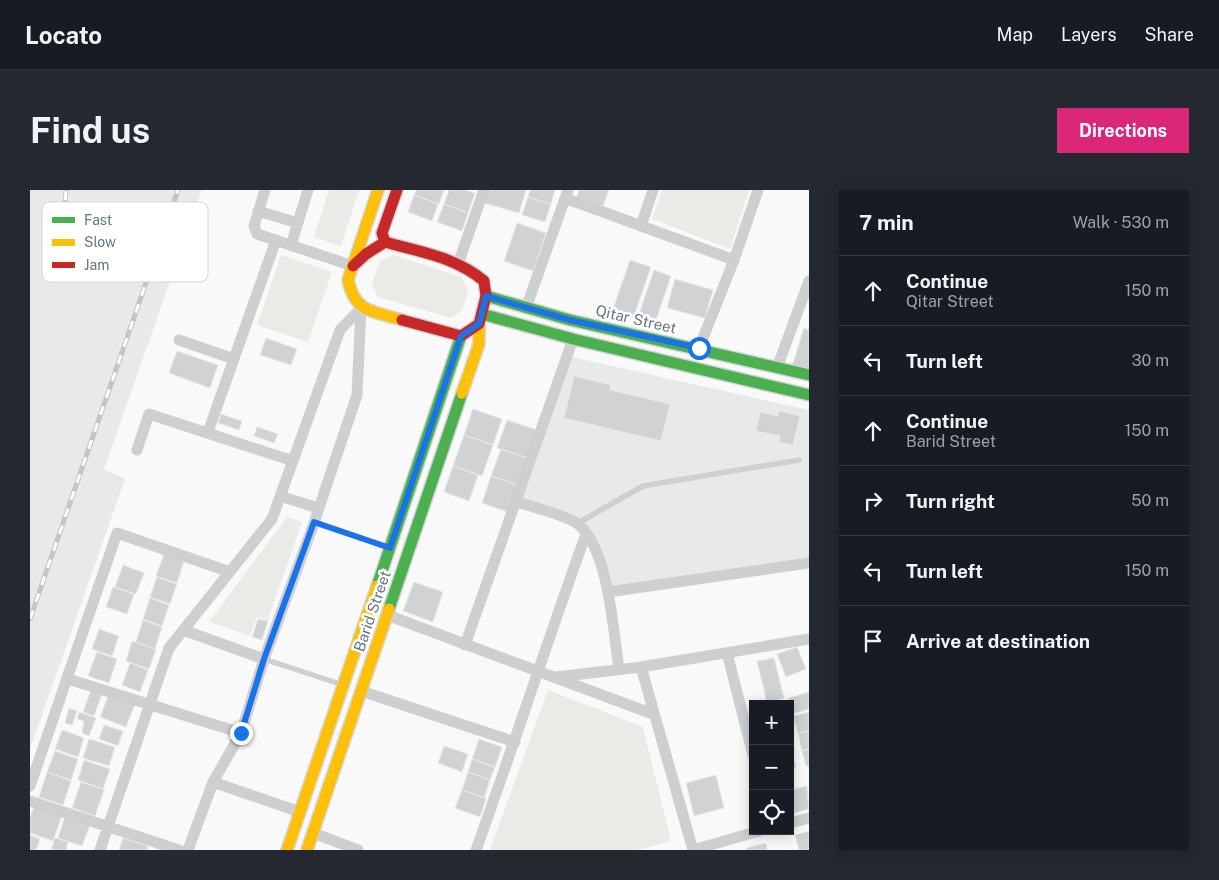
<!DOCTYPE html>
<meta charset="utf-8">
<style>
:root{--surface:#171b24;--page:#242831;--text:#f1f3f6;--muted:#9ea1a6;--line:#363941;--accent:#db2777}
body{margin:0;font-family:"Public Sans",sans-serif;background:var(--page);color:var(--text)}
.controls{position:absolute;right:15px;bottom:15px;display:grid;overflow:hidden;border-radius:0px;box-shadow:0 2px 12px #0003}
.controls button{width:45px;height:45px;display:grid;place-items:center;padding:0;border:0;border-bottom:1px solid var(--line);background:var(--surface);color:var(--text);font:25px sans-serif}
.stop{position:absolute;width:15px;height:15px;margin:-11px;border:4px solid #1a73e8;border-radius:50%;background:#fff}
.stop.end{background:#1a73e8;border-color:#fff;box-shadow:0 1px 5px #0008}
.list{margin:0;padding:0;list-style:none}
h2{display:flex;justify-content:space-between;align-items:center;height:65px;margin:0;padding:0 20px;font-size:21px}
h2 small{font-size:16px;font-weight:400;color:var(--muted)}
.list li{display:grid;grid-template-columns:32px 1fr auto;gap:15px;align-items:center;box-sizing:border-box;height:70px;padding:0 20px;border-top:1px solid var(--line)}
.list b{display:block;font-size:19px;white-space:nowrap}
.list p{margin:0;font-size:16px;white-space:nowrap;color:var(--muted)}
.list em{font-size:16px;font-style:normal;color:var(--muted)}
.icon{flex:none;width:28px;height:28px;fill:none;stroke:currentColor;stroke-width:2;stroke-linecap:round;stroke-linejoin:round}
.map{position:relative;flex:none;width:779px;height:660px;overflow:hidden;border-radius:0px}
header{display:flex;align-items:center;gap:30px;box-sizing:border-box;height:70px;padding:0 25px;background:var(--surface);border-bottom:1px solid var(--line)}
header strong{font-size:24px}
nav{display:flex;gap:28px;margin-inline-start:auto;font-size:18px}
.intro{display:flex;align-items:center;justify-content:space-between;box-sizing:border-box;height:120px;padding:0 30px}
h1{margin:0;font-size:35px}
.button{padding:12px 22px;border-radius:0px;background:var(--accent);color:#fff;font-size:18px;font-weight:700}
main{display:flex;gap:30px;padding:0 30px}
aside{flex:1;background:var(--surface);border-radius:0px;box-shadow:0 2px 12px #0003}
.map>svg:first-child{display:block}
</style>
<header>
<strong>Locato</strong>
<nav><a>Map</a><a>Layers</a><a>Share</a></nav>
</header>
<div class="intro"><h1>Find us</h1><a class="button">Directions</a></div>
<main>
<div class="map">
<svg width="779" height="660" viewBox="0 0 779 660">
<rect width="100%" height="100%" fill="#f9f9f9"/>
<!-- built -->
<path fill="#e8e9e9" d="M 0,0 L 172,0 L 74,279 L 95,289 L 0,559 Z
M 538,166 L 779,220 L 779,373 L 578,402 L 572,375 L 548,333 L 487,312 Z"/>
<!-- green -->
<path fill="#e8ebe6" d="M 299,0 L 329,0 L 311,56 L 284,47 Z
M 632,0 L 719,0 L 700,59 L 622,29 Z
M 251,65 L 302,82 L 278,152 L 227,135 Z
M 363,65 L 431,87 L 438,101 L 432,120 L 421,128 L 348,107 L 342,94 L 349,72 Z
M 257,327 L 272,332 L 238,430 L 227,427 L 220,446 L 179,432 Z
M 518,500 L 613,537 L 641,651 L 608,660 L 460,660 Z"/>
<!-- building -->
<path fill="#d0d2d3" stroke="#e8e8e8" d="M 386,0 L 414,0 L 409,14 L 384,5 Z
M 419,0 L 435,0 L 445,3 L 438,23 L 414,14 Z
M 458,0 L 496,0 L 489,23 L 454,13 Z
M 500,0 L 525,0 L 521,14 L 498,7 Z
M 549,0 L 579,0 L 573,16 L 547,7 Z
M 384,5 L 408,14 L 402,31 L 378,22 Z
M 498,7 L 521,14 L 515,32 L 492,25 Z
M 414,14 L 438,23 L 432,41 L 407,32 Z
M 487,33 L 516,43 L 503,81 L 474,71 Z
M 600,70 L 621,77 L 604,126 L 583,119 Z
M 624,80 L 641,86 L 625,133 L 608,127 Z
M 645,89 L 683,100 L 675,128 L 637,118 Z
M 774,138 L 779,140 L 779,181 L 762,176 Z
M 236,148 L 267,159 L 261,175 L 230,165 Z
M 147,161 L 188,175 L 180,198 L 139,183 Z
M 544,186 L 581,195 L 580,200 L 640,214 L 631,251 L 534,228 Z
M 443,219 L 472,229 L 463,255 L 434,245 Z
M 749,221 L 770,226 L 763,255 L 749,252 L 750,246 L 726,241 L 730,222 L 748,226 Z
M 191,224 L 212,231 L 209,240 L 188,233 Z
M 477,230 L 507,240 L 497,268 L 467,258 Z
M 227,237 L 248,244 L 244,253 L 224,246 Z
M 434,245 L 463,255 L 452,286 L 423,276 Z
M 471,259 L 497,268 L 488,295 L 461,286 Z
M 423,276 L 448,285 L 439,311 L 414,302 Z
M 461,286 L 488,295 L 478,322 L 452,313 Z
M 134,364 L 154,371 L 147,393 L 126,386 Z
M 93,375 L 114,383 L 106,404 L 85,397 Z
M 127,387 L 147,394 L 140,414 L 120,407 Z
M 384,392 L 413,402 L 403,432 L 373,421 Z
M 83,397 L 104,404 L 97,424 L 76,417 Z
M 120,408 L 139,415 L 132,436 L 113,429 Z
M 228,429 L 238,431 L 232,450 L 222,447 Z
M 113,430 L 132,437 L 125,459 L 106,452 Z
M 69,439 L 89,446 L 82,466 L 62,459 Z
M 102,451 L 126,459 L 119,479 L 96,471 Z
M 767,457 L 776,479 L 756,487 L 747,464 Z
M 67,462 L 87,469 L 79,493 L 58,486 Z
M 744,468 L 754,508 L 737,513 L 727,471 Z
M 100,473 L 118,480 L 110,502 L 92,495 Z
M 62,497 L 73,501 L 64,526 L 53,522 Z
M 779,502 L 779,519 L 762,524 L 758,508 Z
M 79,504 L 105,514 L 96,537 L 70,527 Z
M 39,518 L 47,521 L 42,535 L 35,533 Z
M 49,522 L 66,528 L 59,546 L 52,543 L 54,531 L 47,529 Z
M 779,522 L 779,541 L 768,543 L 763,526 Z
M 74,535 L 93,541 L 88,556 L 69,549 Z
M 32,540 L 54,548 L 48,567 L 25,559 Z
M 779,541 L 779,559 L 772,561 L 768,543 Z
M 59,549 L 85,557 L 79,576 L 53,568 Z
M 449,549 L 472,557 L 465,577 L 442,569 Z
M 414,556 L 438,564 L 432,582 L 408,573 Z
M 779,559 L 779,576 L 776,576 L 772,561 Z
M 25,561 L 48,569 L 41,590 L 17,582 Z
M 762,564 L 766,577 L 760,579 L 760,565 Z
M 442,569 L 465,577 L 460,590 L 438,582 Z
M 54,570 L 80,579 L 73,599 L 48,590 Z
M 17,582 L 41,591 L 33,615 L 9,607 Z
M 438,582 L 460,590 L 454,608 L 432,600 Z
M 686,585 L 694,618 L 664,626 L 656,593 Z
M 51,592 L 74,600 L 65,626 L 42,618 Z
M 777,596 L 779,619 L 760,624 L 760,600 Z
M 432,600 L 456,608 L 450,627 L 425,618 Z
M 5,614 L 33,623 L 23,651 L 0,643 L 0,627 Z
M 35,626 L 60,635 L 52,656 L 28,648 Z
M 779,641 L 779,660 L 769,660 L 765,645 Z
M 0,645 L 10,649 L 6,660 L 0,660 Z
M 25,648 L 38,652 L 36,660 L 21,660 Z
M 93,648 L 118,656 L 117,660 L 89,660 Z
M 736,653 L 737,660 L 717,660 L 716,658 Z"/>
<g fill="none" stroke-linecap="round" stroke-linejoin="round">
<!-- fast casing -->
<g stroke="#d5d6d7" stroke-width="14">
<path id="fast" d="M 456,106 L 540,130 L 779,185
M 452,124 L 543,149 L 779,205
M 347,396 L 431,146
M 359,419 L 432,203"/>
</g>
<!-- slow casing -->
<g stroke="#d5d6d7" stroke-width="14">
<path id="slow" d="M 348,0 L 318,90 C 325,123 343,121 372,130
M 432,203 L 449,154 L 449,134
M 257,660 L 347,396
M 277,660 L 359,419"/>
</g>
<!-- jam casing -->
<g stroke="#d5d6d7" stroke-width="14">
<path id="jam" d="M 355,52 L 352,43 L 367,0
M 323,76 L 336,64 L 355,52 C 390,62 426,67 454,91 L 456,106 L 449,134 L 431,146 L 372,130"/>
</g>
<!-- lane -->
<path stroke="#cecfd0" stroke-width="5.5" d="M 284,333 L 358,357
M 548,333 L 613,296 L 769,270
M 234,469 L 313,495"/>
<!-- street -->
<path stroke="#cecfd0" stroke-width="11" d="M 235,0 L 224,36 L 227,44 L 323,76
M 535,8 L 704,70
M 228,21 L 268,33
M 611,36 L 623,0
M 261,55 L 278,0
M 428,74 L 454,0
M 496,118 L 538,0
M 149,150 L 204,169
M 669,158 L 704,70 L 728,0
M 747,178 L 779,91
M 178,242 L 246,50
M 107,260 L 119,224 L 263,271
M 250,306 L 288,318
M 487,312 C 500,316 540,327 548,334 C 579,360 583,440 589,479
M 578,402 L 779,373
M 357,425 L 623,524
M 153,440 L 234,469
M 435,455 L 543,149
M 697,463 L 723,565
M 611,477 L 663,660 L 729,641
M 526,487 L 611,477 L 779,449
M 38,489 L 211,543
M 331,501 L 485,552
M 183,592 L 270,622
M 0,596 L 87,343 L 200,382
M 0,611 L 149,660
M 760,633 L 779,628
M 283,643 L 328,660
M 70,660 L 139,458 L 242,329 L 310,140 L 331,118
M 158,660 L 183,592 L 211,543 L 234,469 L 284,333 L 327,205 L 331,118
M 446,660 C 484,555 518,449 556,344"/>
<!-- fast -->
<use href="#fast" stroke="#4caf50" stroke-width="11"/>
<!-- slow -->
<use href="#slow" stroke="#ffc107" stroke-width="11"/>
<!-- jam -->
<use href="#jam" stroke="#c62828" stroke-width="11"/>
<!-- rail casing -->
<g stroke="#c3c5c6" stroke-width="5">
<path id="rail" d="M 34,28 L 36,0
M 0,429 L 148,0"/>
</g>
<!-- rail -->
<use href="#rail" stroke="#fff" stroke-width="3" stroke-dasharray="9" stroke-linecap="butt"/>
</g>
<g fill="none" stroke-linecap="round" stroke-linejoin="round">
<!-- route -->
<path stroke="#1a73e8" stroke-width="6" d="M 211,543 L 234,469 L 284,332 L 360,358 L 431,146 L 449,134 L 456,106 L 540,130 L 669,158"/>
</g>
<g text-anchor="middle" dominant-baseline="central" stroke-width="5" stroke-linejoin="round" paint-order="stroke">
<!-- street labels -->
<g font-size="15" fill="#657683" stroke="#fff">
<text transform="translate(606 129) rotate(13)">Qitar Street</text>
<text transform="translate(342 421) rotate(-71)">Barid Street</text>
</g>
</g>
<!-- legend -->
<rect x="12" y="12" width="166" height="80" rx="8" fill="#fff" stroke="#d1d6da" stroke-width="1"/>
<rect x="22" y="27" width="23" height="6" fill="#4caf50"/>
<rect x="22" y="49" width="23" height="7" fill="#ffc107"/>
<rect x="22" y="72" width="23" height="6" fill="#c62828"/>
<g font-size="14" fill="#657683">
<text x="54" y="35">Fast</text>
<text x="54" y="57">Slow</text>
<text x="54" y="80">Jam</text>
</g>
</svg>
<div class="controls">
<button>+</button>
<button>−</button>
<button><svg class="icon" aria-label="locate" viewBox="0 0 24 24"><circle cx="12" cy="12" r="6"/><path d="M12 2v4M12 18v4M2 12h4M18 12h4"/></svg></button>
</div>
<div class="stop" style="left:669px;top:158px"></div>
<div class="stop end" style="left:211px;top:543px"></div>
</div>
<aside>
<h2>7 min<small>Walk · 530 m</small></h2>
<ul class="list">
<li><svg class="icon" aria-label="ahead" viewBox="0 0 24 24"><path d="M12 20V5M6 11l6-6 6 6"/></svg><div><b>Continue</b><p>Qitar Street</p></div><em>150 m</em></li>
<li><svg class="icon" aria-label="left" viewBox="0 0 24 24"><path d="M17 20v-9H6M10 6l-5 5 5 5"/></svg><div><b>Turn left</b></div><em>30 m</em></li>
<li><svg class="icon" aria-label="ahead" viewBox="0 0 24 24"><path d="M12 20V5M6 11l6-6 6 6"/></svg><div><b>Continue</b><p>Barid Street</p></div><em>150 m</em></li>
<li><svg class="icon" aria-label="right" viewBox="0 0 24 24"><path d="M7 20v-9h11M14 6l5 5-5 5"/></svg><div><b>Turn right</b></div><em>50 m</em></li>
<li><svg class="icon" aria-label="left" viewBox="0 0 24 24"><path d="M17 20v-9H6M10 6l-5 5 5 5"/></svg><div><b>Turn left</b></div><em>150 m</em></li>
<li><svg class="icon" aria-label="arrive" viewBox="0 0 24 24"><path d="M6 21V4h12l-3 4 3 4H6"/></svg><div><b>Arrive at destination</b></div></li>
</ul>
</aside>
</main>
